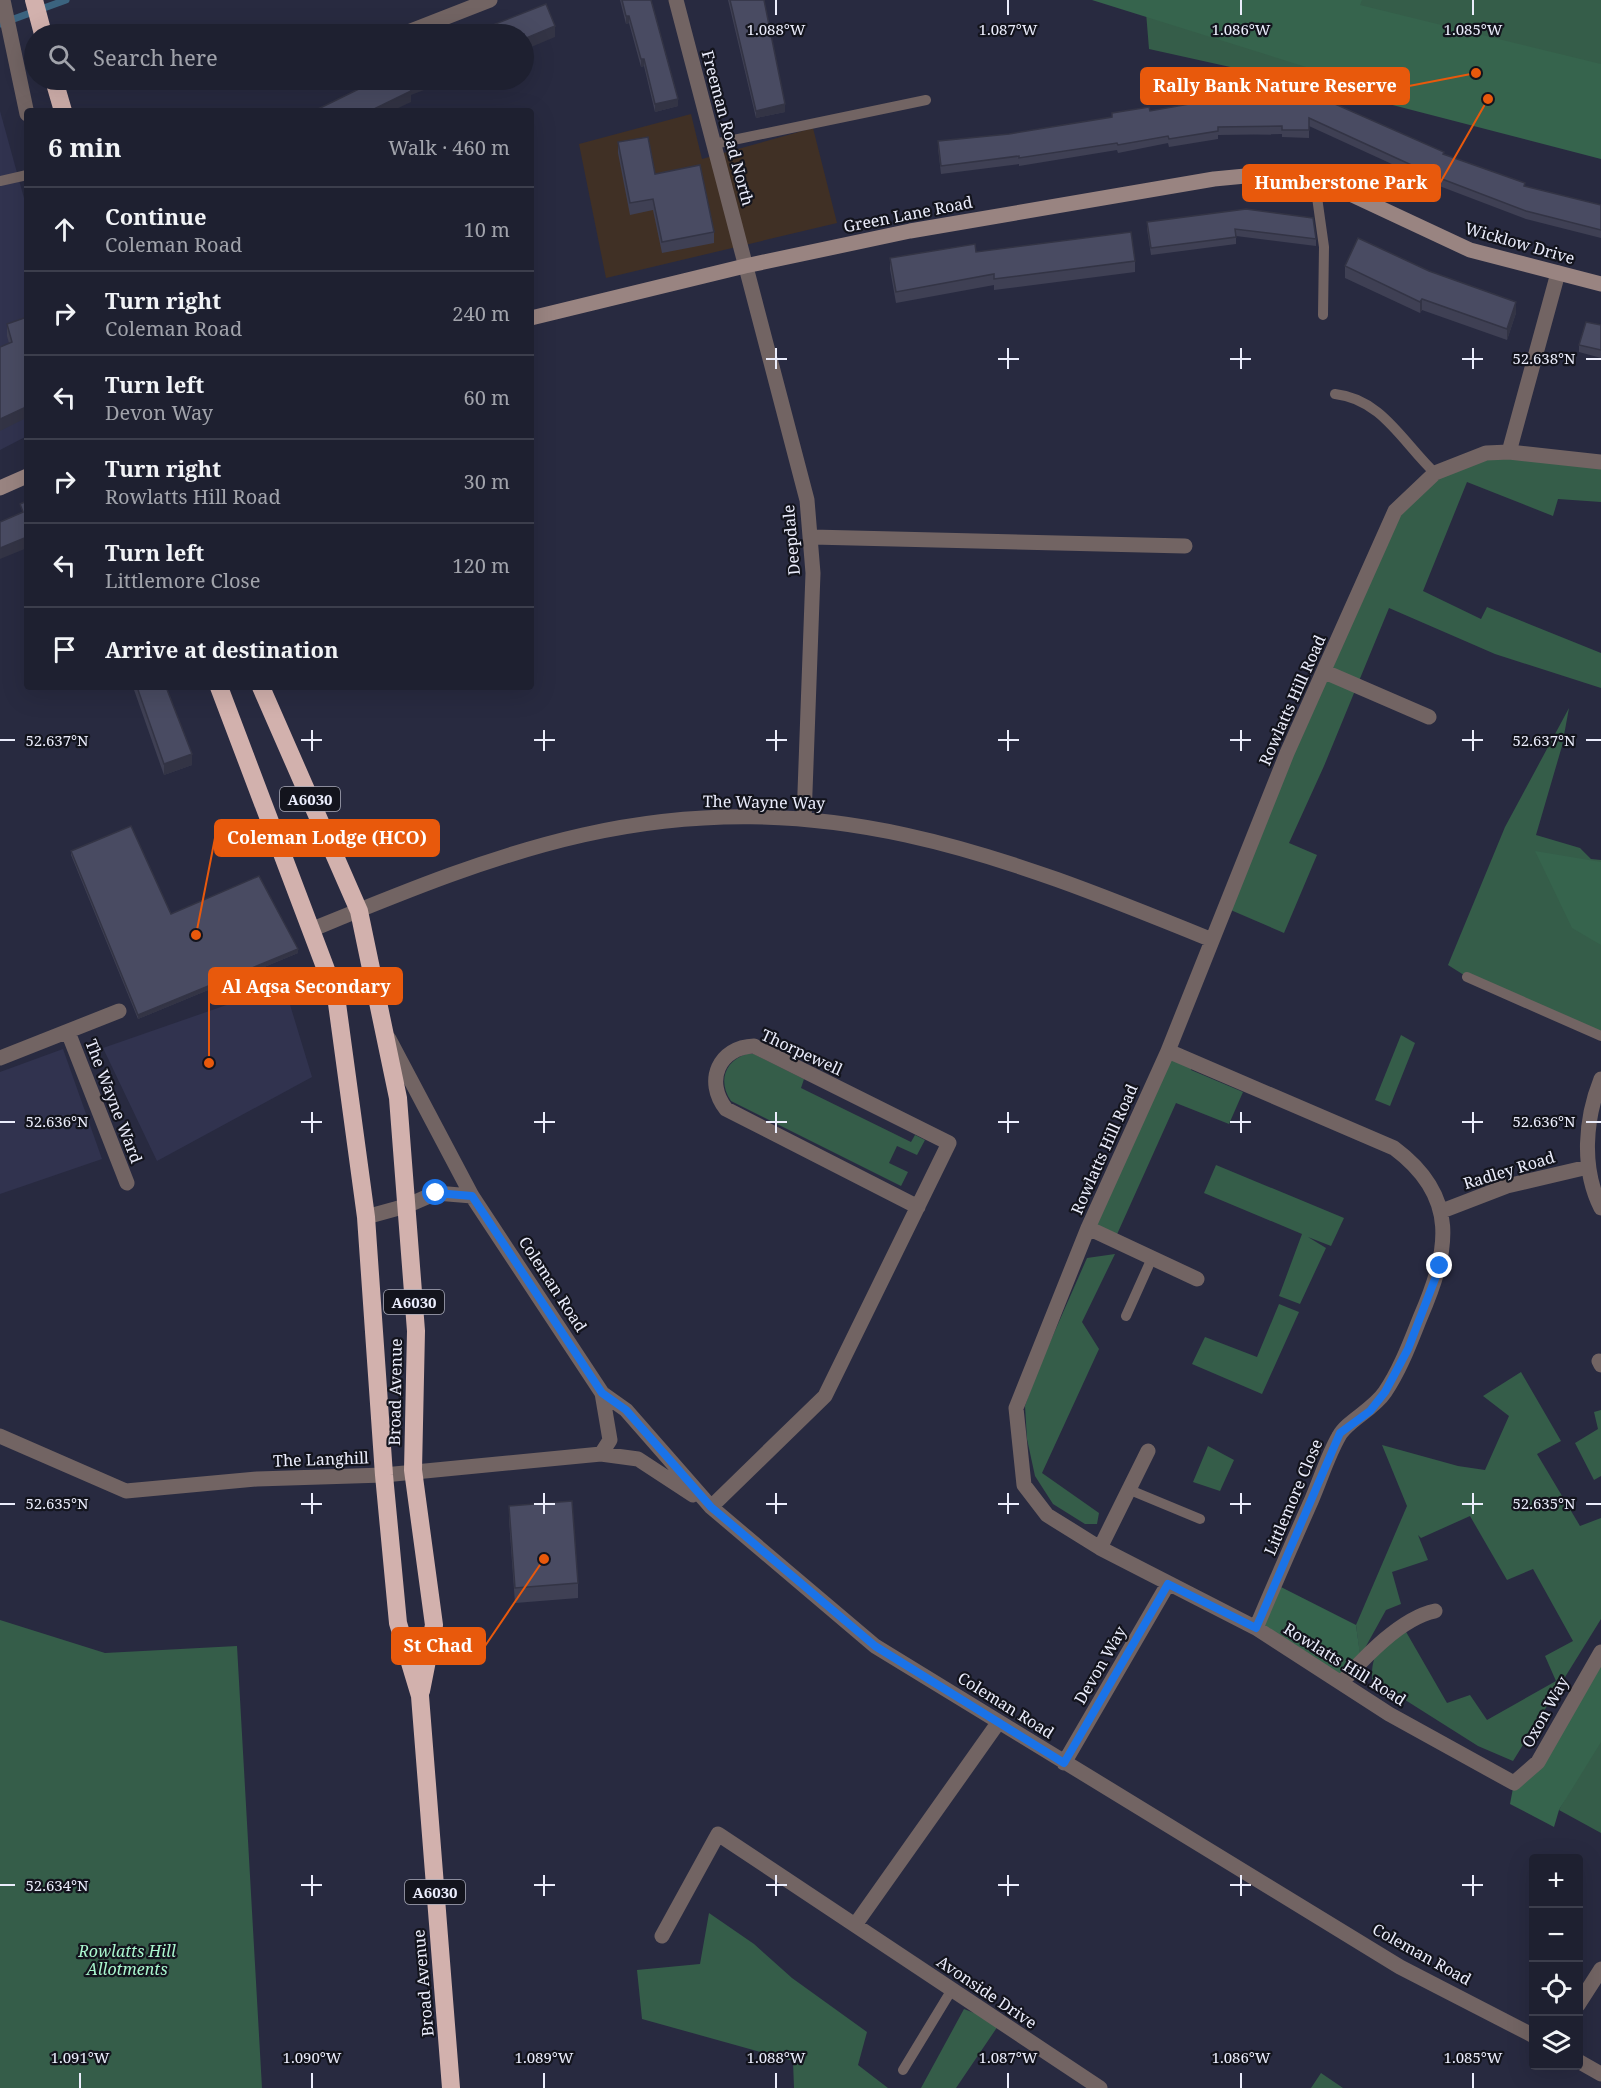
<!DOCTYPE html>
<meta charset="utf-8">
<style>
:root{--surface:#1e2030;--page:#2b2d3c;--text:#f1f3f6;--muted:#a1a3ab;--line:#3c3e4c}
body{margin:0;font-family:"Noto Serif",serif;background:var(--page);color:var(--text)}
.controls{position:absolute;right:18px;bottom:18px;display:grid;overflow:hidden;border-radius:6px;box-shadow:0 6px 24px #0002}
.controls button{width:54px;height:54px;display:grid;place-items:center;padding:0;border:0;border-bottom:2px solid var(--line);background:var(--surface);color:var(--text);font:30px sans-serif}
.stop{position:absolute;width:18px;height:18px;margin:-14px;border:4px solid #1a73e8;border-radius:50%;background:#fff}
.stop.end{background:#1a73e8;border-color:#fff;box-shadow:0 2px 6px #0008}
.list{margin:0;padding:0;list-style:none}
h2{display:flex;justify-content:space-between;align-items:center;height:78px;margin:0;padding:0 24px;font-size:26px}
h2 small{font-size:20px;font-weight:400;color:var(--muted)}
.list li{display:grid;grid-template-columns:39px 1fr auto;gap:18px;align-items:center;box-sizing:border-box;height:84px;padding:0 24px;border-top:2px solid var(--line)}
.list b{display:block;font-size:22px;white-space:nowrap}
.list p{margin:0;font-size:20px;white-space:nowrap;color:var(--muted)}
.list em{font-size:20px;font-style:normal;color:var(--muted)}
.icon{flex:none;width:33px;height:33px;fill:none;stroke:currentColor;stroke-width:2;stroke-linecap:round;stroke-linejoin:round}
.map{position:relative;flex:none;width:1601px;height:2088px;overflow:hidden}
.search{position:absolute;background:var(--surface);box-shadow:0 6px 24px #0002;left:24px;top:24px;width:510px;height:66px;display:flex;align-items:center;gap:15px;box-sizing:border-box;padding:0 21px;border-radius:33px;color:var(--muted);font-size:22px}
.panel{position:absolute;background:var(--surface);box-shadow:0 6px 24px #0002;left:24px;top:108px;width:510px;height:582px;border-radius:6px}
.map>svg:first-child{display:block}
</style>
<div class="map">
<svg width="1601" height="2088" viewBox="0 0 1601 2088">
<rect width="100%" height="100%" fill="#282a40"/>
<!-- commercial -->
<path fill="#403025" d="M 691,114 L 702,159 L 813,128 L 837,223 L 606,278 L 579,144 Z"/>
<!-- built -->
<path fill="#31334f" d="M 0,111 L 27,209 L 27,436 L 0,450 Z
M 284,985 L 312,1077 L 157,1161 L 103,1048 Z
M 63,1049 L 102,1159 L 0,1194 L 0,1072 Z"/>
<!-- green -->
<path fill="#355d49" d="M 1145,0 L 1601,0 L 1601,149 L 1149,49 Z
M 1486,453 L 1601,462 L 1601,502 L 1558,499 L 1553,516 L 1467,482 L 1423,591 L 1481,619 L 1487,607 L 1601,653 L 1601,688 L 1495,654 L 1389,608 L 1324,766 L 1289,843 L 1317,855 L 1284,933 L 1226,908 L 1395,511 L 1435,473 Z
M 1569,708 L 1562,746 L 1536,835 L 1580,848 L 1591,859 L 1601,860 L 1601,1036 L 1467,977 L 1448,965 L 1505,827 Z
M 1401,1035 L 1415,1043 L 1390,1106 L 1375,1100 Z
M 1168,1051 L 1194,1062 L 1191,1070 L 1243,1092 L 1229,1124 L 1176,1103 L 1114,1241 L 1088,1228 Z
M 746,1054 L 754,1054 L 804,1079 L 801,1088 L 911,1142 L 915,1135 L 925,1140 L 917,1155 L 897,1146 L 889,1163 L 908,1172 L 901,1186 L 731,1101 C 718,1082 724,1062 746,1054 Z
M 1216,1165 L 1344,1218 L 1331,1246 L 1308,1237 L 1326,1248 L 1300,1304 L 1279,1296 L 1302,1234 L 1204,1193 Z
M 1115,1254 L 1082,1322 L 1099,1349 L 1042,1473 L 1099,1513 L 1097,1524 L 1085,1524 L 1053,1504 L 1035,1476 L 1027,1439 L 1025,1406 L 1036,1374 L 1087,1258 Z
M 1279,1304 L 1299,1312 L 1262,1394 L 1192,1364 L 1205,1337 L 1257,1357 Z
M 1521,1372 L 1561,1441 L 1537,1454 L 1580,1526 L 1601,1518 L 1601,1619 L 1513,1761 L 1478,1746 L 1372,1679 C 1371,1650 1383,1645 1405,1630 L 1447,1703 L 1470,1695 L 1487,1720 L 1556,1681 L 1545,1656 L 1573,1641 L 1533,1569 L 1507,1580 L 1470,1516 L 1421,1538 L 1418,1535 L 1428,1560 L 1392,1572 L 1401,1604 L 1386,1610 L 1360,1657 L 1356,1625 L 1407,1506 L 1382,1445 L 1458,1466 L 1485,1470 L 1509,1416 L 1483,1396 Z
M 1601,1410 L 1601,1476 L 1594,1480 L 1575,1443 L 1598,1429 L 1594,1412 Z
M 1208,1446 L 1234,1460 L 1220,1491 L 1193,1482 Z
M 0,1620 L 105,1653 L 237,1646 L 262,2088 L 0,2088 Z
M 1601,1734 L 1601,1833 L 1559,1810 Z
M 709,1913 L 754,1944 L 792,1978 L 867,2032 L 858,2065 L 888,2088 L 794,2088 L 793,2061 L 642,2019 L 637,1970 L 700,1964 Z
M 964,2009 L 1000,2023 L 956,2088 L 921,2088 Z
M 1321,2073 L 1343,2088 L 1311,2088 Z"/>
<!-- forest -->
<path fill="#36644d" d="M 1092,0 L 1362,0 L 1360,5 L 1601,64 L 1601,159 L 1350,94 L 1351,81 Z
M 1535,851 L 1601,862 L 1601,945 L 1572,928 Z
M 1275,1584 L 1356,1625 L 1361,1661 L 1342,1682 L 1258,1630 Z
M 1601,1660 L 1601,1742 L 1559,1810 L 1554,1827 L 1510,1804 L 1514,1783 L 1538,1762 Z"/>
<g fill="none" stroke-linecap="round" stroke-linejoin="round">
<!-- stream -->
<path stroke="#3b637f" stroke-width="7" d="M 0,24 L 66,0"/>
<!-- lane -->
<path stroke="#726463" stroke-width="10" d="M 714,144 L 926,100
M 0,181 L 27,175
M 1315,183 L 1324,247 L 1323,315
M 1335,394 C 1382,399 1403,443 1435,473
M 1467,977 L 1601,1036
M 1126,1316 L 1152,1258
M 1130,1490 L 1200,1519
M 903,2070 L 951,1991"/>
<!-- street -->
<path stroke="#726463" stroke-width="15" d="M 3,0 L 27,114
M 676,0 L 807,500 L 813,573 L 804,819
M 403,34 L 490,0
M 1509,452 L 1558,273
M 1601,462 L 1509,452 L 1486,453 L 1435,473 L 1395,511 L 1287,753 L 1168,1051 L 1088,1228 L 1016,1408 L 1024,1485 L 1047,1515 L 1100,1548 L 1256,1628 L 1389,1714 L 1514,1783 L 1538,1762 L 1601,1652
M 812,537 L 1185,546
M 1325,672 L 1429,717
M 313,929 C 401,893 490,856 583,835 C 819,782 998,853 1212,940
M 68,1032 L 127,1183
M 389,1039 L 472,1196 L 602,1393 L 626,1410 L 711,1507 L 875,1646 L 1400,1967 L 1534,2036
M 1168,1051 L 1394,1148 C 1460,1197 1449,1251 1420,1318 C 1410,1343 1400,1370 1385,1392 C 1373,1410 1347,1421 1339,1436 C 1328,1455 1321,1478 1312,1499 C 1293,1542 1274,1585 1256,1628
M 0,1058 L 119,1011
M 1601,1079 C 1585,1119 1581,1168 1601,1208
M 1442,1211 L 1507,1186 L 1588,1167
M 366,1217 L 406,1206 L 436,1193 L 472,1196
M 1088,1228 L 1197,1279
M 1599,1361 L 1601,1365
M 0,1436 L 126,1491 L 257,1479 L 384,1475 L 601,1454 L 638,1459 L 693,1495
M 601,1454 L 610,1440 L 602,1393
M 711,1507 L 825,1396 L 949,1143 L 754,1046 C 719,1047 704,1081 726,1109 L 918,1207
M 1100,1548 L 1148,1451
M 1342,1682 C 1365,1657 1401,1618 1435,1611
M 1064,1763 L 1168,1584
M 855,1925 L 998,1723
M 662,1936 L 718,1834 L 1100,2088
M 1578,2005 L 1601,1969
M 1578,2061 L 1601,2074"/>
<!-- secondary -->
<path stroke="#998481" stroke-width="15" d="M 531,318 L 745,266 L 910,231 L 1214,179 L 1256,175 L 1297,178 L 1348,193 L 1470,250 L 1601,284
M 0,488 L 27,476"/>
<!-- highway -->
<path stroke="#d2b1ad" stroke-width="18" d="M 34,0 L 43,34
M 54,80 L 63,111
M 219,687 L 336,996 L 366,1217 L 384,1475 L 398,1623 L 420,1696 L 451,2088
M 261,687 L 359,911 L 398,1098 L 416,1331 L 413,1470 L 434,1625 L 421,1691"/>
</g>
<!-- wall -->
<path fill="#3f4054" d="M 620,0 L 651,0 L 678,106 L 655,112 L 644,66 L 641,67 L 629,23 L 626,24 Z
M 728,0 L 764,0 L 785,112 L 756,118 Z
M 1269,102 L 1444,154 L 1525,186 L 1601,205 L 1601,238 L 1526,219 L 1442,187 L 1309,126 L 1309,138 L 1282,137 L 1282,134 L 1218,135 L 1218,139 L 1169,147 L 1168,143 L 1118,153 L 1117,150 L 1019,166 L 1019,164 L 941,174 L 938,148 L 938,141 L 1009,134 L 1112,117 L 1112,113 Z
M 618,142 L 655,174 L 714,232 L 714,243 L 662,253 L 653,210 L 630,215 L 618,153 Z
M 1246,209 L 1316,239 L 1316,246 L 1236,236 L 1236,244 L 1151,255 L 1147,229 L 1147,222 Z
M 976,252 L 1135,261 L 1135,272 L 994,290 L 994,285 L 896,303 L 890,269 L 890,258 Z
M 1345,266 L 1516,313 L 1507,340 L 1422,310 L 1420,313 L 1345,278 Z
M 27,317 L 24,419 L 9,343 L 7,336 L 7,324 Z
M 1601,325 L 1601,358 L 1579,352 L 1579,345 Z
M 133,687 L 166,687 L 192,765 L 164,775 Z
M 71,851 L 171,914 L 298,953 L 138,1019 L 71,855 Z
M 509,1506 L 578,1583 L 578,1598 L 515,1603 L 509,1520 Z"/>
<!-- shaded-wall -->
<path fill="#333445" d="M 626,16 L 629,16 L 629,23 L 626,24 Z
M 555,26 L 555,37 L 524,50 L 524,39 Z
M 641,59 L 644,59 L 644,66 L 641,67 Z
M 423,80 L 450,80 L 411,95 L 411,102 L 392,111 L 370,111 L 408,85 Z
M 678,99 L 678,106 L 655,112 L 655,104 Z
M 785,104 L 785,112 L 756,118 L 756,111 Z
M 1422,299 L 1422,310 L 1420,313 L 1420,302 Z
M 1516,302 L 1516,313 L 1507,340 L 1507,329 Z
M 27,403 L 27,414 L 24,419 L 0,431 L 0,419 Z
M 27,537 L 27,548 L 0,559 L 0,548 Z
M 192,754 L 192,765 L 164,775 L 164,764 Z
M 298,949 L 298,953 L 138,1019 L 138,1015 Z"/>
<!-- building -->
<path fill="#494b62" stroke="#333445" stroke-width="1.5" d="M 622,0 L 651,0 L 678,99 L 655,104 L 644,59 L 641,59 L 629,16 L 626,16 Z
M 730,0 L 764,0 L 785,104 L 756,111 Z
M 546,4 L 555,26 L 524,39 L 524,34 L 470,34 Z
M 377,80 L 423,80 L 408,85 L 411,91 L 370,111 L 314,111 Z
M 1269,99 L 1269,102 L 1335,104 L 1444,152 L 1443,154 L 1525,183 L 1524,186 L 1601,205 L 1601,230 L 1526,211 L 1442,179 L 1309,118 L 1309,130 L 1282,130 L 1282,126 L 1218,127 L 1218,131 L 1169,139 L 1168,136 L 1118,145 L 1117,143 L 1019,158 L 1019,156 L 941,166 L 938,141 L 1009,134 L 1112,117 L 1112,113 L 1149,107 L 1150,111 L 1212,100 Z
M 648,137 L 655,174 L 700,165 L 714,232 L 662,242 L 653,199 L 630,203 L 618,142 Z
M 1246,209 L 1313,218 L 1316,239 L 1235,229 L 1236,237 L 1151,248 L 1147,222 Z
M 1131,232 L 1135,261 L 994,279 L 994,274 L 896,292 L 890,258 L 975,244 L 976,252 Z
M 1358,238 L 1429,271 L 1516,302 L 1507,329 L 1422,299 L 1420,302 L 1345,266 Z
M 27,317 L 27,403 L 24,408 L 0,419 L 0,347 L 12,342 L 7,324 Z
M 1586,322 L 1601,325 L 1601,350 L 1579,345 Z
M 27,501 L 27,537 L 0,548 L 0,522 L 23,512 L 20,504 Z
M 137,687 L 166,687 L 192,754 L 164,764 Z
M 131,826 L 171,914 L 259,876 L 298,949 L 138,1015 L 71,851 Z
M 572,1501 L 578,1583 L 515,1588 L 509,1506 Z"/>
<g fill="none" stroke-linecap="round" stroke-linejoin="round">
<!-- route -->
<path stroke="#1a73e8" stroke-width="8" d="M 436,1193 L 472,1196 L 602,1393 L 626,1410 L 711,1507 L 875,1646 L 1064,1763 L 1168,1584 L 1256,1628 L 1340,1433 L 1370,1411 L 1385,1392 L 1408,1349 L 1440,1266"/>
</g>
<!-- ticks -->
<path fill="none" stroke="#ebedfc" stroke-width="2" d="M 776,0 L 776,15M 1008,0 L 1008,15M 1241,0 L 1241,15M 1473,0 L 1473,15M 776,348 L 776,369M 1008,348 L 1008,369M 1241,348 L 1241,369M 1473,348 L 1473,369M 766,359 L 787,359M 998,359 L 1019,359M 1230,359 L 1251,359M 1462,359 L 1483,359M 1586,359 L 1601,359M 312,730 L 312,751M 544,730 L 544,751M 776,730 L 776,751M 1008,730 L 1008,751M 1241,730 L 1241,751M 1473,730 L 1473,751M 0,740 L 15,740M 301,740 L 322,740M 534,740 L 555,740M 766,740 L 787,740M 998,740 L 1019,740M 1230,740 L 1251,740M 1462,740 L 1483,740M 1586,740 L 1601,740M 312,1112 L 312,1133M 544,1112 L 544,1133M 776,1112 L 776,1133M 1008,1112 L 1008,1133M 1241,1112 L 1241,1133M 1473,1112 L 1473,1133M 0,1122 L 15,1122M 301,1122 L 322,1122M 534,1122 L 555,1122M 766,1122 L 787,1122M 998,1122 L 1019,1122M 1230,1122 L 1251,1122M 1462,1122 L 1483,1122M 1586,1122 L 1601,1122M 312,1493 L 312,1514M 544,1493 L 544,1514M 776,1493 L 776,1514M 1008,1493 L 1008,1514M 1241,1493 L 1241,1514M 1473,1493 L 1473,1514M 0,1504 L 15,1504M 301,1504 L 322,1504M 534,1504 L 555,1504M 766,1504 L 787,1504M 998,1504 L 1019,1504M 1230,1504 L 1251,1504M 1462,1504 L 1483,1504M 1586,1504 L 1601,1504M 312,1875 L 312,1896M 544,1875 L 544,1896M 776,1875 L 776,1896M 1008,1875 L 1008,1896M 1241,1875 L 1241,1896M 1473,1875 L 1473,1896M 0,1885 L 15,1885M 301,1885 L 322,1885M 534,1885 L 555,1885M 766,1885 L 787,1885M 998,1885 L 1019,1885M 1230,1885 L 1251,1885M 1462,1885 L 1483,1885M 80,2073 L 80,2088M 312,2073 L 312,2088M 544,2073 L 544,2088M 776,2073 L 776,2088M 1008,2073 L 1008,2088M 1241,2073 L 1241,2088M 1473,2073 L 1473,2088"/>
<g text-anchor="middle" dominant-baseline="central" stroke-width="4.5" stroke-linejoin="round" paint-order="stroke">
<!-- shield labels -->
<g fill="#13141d" stroke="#aaacb9" stroke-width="1.5">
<rect x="280" y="787" width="60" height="24" rx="4.5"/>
<rect x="384" y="1290" width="60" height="24" rx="4.5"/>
<rect x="405" y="1880" width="60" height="24" rx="4.5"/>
</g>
<g font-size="15" font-weight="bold" fill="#ebedfc">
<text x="310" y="799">A6030</text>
<text x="414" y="1302">A6030</text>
<text x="435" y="1892">A6030</text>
</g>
<!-- street labels -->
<g font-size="16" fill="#ebedfc" stroke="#13141d">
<text transform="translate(728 128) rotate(75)">Freeman Road North</text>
<text transform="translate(908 214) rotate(-11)">Green Lane Road</text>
<text transform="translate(1520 243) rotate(16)">Wicklow Drive</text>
<text transform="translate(791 540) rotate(-95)">Deepdale</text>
<text transform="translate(1292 700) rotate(-66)">Rowlatts Hill Road</text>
<text transform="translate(764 802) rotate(1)">The Wayne Way</text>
<text transform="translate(802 1052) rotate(25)">Thorpewell</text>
<text transform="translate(114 1101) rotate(69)">The Wayne Ward</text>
<text transform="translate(1104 1149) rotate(-66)">Rowlatts Hill Road</text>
<text transform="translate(1509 1170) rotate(-17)">Radley Road</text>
<text transform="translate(553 1284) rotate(57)">Coleman Road</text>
<text transform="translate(395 1392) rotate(-89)">Broad Avenue</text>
<text transform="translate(321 1459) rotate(-2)">The Langhill</text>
<text transform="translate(1293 1497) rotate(-67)">Littlemore Close</text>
<text transform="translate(1345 1664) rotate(32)">Rowlatts Hill Road</text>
<text transform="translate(1100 1665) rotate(-60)">Devon Way</text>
<text transform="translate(1006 1705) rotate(32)">Coleman Road</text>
<text transform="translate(1545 1712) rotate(-61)">Oxon Way</text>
<text transform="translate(1422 1954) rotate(29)">Coleman Road</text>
<text transform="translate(423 1983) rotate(-95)">Broad Avenue</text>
<text transform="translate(987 1992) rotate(34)">Avonside Drive</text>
</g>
<!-- park labels -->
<g font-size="16" font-style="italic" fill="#aaf7cf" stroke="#13141d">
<text x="127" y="1951">Rowlatts Hill<tspan x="127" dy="18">Allotments</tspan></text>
</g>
</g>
<g font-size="15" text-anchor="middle" fill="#ebedfc" stroke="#13141d" stroke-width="4.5" stroke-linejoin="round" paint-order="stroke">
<text x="776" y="35">1.088°W</text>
<text x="1008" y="35">1.087°W</text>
<text x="1241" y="35">1.086°W</text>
<text x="1473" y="35">1.085°W</text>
<text x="1544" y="364">52.638°N</text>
<text x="57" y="746">52.637°N</text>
<text x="1544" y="746">52.637°N</text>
<text x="57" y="1127">52.636°N</text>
<text x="1544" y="1127">52.636°N</text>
<text x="57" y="1509">52.635°N</text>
<text x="1544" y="1509">52.635°N</text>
<text x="57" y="1891">52.634°N</text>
<text x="80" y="2063">1.091°W</text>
<text x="312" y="2063">1.090°W</text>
<text x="544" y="2063">1.089°W</text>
<text x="776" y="2063">1.088°W</text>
<text x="1008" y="2063">1.087°W</text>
<text x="1241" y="2063">1.086°W</text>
<text x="1473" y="2063">1.085°W</text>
</g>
<!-- callouts -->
<path fill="none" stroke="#e8590c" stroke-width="2" d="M1476 73L1409 86M1488 99L1440 183M196 935L215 838M209 1063L209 986M544 1559L485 1646"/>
<g fill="#e8590c" stroke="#13141d" stroke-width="2">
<circle cx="1476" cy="73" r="6"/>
<circle cx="1488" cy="99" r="6"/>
<circle cx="196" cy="935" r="6"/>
<circle cx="209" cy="1063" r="6"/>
<circle cx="544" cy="1559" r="6"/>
</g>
<g fill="#e8590c" stroke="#e8590c" stroke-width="2">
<rect x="1141" y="68" width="268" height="36" rx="6"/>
<rect x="1243" y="165" width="197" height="36" rx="6"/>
<rect x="215" y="820" width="224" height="36" rx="6"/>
<rect x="209" y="968" width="193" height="36" rx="6"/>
<rect x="392" y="1628" width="93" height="36" rx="6"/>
</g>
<g font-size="18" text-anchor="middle" font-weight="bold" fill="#fff">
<text x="1275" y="92">Rally Bank Nature Reserve</text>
<text x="1341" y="189">Humberstone Park</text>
<text x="327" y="844">Coleman Lodge (HCO)</text>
<text x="306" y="993">Al Aqsa Secondary</text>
<text x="438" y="1652">St Chad</text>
</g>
</svg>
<div class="controls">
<button>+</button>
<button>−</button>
<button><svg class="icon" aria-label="locate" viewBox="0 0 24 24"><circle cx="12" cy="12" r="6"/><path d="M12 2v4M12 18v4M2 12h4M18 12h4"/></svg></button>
<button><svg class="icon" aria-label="layers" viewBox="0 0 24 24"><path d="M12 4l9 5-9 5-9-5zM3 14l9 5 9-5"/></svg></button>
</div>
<div class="stop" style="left:436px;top:1193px"></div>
<div class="stop end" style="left:1440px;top:1266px"></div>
<div class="search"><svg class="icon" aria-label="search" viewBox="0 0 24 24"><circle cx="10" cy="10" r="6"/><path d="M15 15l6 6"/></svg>Search here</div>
<section class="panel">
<h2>6 min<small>Walk · 460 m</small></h2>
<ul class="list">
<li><svg class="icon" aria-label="ahead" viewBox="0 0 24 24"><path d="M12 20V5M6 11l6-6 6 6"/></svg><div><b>Continue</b><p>Coleman Road</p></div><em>10 m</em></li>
<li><svg class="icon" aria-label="right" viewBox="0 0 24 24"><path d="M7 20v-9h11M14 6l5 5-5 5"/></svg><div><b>Turn right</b><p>Coleman Road</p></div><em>240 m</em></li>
<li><svg class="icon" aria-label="left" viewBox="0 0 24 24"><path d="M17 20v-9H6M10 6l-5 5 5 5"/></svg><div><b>Turn left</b><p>Devon Way</p></div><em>60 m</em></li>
<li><svg class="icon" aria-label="right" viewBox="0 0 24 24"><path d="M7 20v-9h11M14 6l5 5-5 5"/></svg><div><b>Turn right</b><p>Rowlatts Hill Road</p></div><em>30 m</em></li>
<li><svg class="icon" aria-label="left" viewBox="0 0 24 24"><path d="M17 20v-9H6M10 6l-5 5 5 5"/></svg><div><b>Turn left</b><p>Littlemore Close</p></div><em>120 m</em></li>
<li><svg class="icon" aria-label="arrive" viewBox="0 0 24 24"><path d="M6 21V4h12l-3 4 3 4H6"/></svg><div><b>Arrive at destination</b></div></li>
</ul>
</section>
</div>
